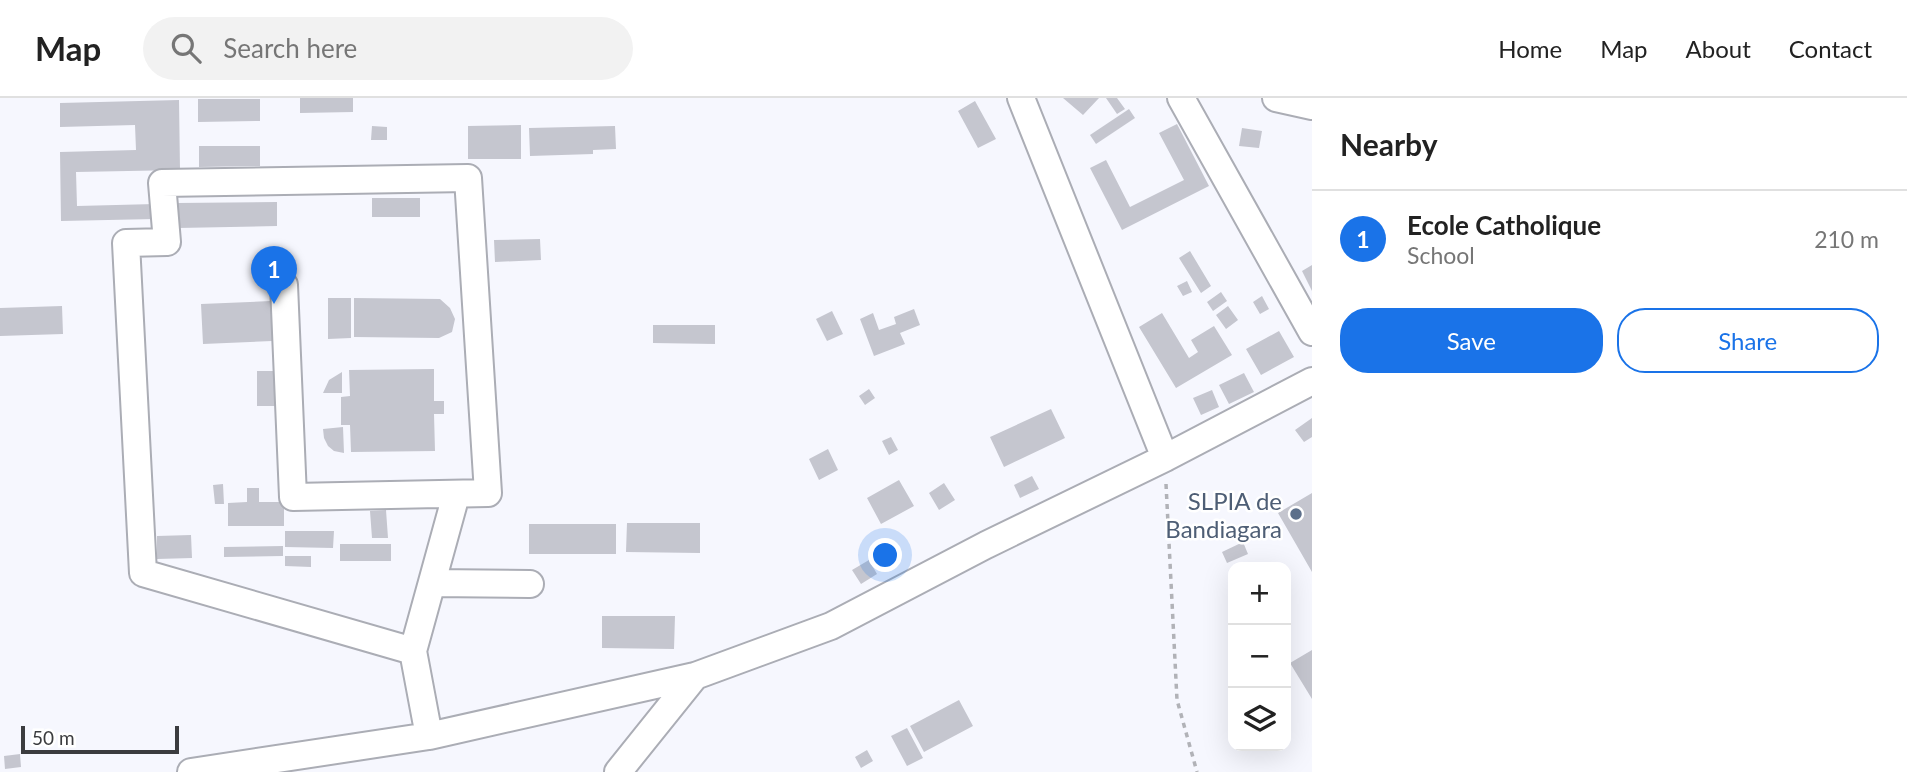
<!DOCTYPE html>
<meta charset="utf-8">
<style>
:root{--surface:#fff;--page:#f2f2f2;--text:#222;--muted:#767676;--line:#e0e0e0;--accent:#1a73e8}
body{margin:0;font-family:Lato,sans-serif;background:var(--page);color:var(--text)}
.controls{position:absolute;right:21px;bottom:21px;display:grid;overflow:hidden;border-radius:14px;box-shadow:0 7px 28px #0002}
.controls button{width:63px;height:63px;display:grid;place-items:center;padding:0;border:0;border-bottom:2px solid var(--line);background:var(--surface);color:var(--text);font:35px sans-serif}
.scale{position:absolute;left:21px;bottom:18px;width:158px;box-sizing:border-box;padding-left:7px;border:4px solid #3b3c3f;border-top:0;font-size:19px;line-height:24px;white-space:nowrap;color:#3b3c3f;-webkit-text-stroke:5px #fff;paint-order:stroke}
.you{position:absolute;left:886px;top:458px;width:24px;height:24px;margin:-18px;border:5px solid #fff;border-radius:50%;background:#1a73e8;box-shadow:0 0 0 10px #1a73e833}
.badge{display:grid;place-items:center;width:46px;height:46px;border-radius:50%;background:var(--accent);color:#fff;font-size:23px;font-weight:700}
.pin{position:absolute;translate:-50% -58px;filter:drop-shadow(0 2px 4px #0008)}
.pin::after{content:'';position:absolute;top:37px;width:24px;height:21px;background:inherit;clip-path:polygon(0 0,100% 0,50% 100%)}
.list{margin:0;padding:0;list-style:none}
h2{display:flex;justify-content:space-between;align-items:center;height:91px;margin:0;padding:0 28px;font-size:30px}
h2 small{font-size:23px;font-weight:400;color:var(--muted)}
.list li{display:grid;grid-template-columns:46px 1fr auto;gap:21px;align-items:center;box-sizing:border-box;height:98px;padding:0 28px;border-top:2px solid var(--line)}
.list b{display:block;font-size:26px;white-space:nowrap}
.list p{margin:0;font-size:23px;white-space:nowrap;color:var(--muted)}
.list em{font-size:23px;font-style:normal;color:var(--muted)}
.actions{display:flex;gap:14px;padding:21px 28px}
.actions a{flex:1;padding:16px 0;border:2px solid var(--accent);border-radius:28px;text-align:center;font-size:24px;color:var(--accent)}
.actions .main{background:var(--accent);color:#fff}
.icon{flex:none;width:38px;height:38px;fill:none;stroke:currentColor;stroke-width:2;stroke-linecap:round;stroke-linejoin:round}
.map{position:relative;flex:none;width:1312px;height:674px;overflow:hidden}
header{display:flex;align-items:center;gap:42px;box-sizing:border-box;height:98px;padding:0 35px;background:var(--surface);border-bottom:2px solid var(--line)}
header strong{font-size:33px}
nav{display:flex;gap:38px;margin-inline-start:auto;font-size:24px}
.search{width:490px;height:63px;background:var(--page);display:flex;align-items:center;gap:18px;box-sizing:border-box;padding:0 24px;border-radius:38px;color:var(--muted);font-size:26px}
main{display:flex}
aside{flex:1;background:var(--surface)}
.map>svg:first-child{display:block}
</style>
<header>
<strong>Map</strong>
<div class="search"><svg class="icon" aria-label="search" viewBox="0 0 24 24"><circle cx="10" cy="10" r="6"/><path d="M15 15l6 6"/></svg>Search here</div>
<nav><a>Home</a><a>Map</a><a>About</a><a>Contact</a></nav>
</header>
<main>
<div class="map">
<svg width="1312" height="674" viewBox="0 0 1312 674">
<rect width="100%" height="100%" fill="#f6f7fe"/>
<!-- building -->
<path fill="#c5c6cf" d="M 300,0 L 353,0 L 353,14 L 300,15 Z
M 1063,0 L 1099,0 L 1083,17 Z
M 1106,0 L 1117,0 L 1125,11 L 1117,16 Z
M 198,1 L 260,1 L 260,23 L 198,24 Z
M 179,2 L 180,72 L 76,74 L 77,108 L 155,106 L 155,121 L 61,123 L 60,54 L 136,52 L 135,27 L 60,29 L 60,5 Z
M 975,3 L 996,41 L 978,50 L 958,13 Z
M 1129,11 L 1135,20 L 1096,46 L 1090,37 Z
M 1177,26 L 1209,88 L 1122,132 L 1090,70 L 1106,62 L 1130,109 L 1184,82 L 1159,35 Z
M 521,27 L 521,61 L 468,61 L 468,28 Z
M 372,28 L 387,29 L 387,42 L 371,42 Z
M 615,28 L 616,51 L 593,52 L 593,56 L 530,58 L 529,30 Z
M 1242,30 L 1262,33 L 1259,50 L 1239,48 Z
M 199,48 L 260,48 L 260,68 L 199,69 Z
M 372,100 L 420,100 L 420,119 L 372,119 Z
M 277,104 L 277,128 L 178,130 L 177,105 Z
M 540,141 L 541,162 L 495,164 L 494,142 Z
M 1190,153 L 1211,188 L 1201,195 L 1179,160 Z
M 1312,167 L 1312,193 L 1302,173 Z
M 1187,183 L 1192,194 L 1183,198 L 1177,188 Z
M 1221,194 L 1227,203 L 1213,213 L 1207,204 Z
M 1262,198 L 1269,211 L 1260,216 L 1253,204 Z
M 328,200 L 351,200 L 351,240 L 328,241 Z
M 354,200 L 440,201 L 450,210 L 455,221 L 452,234 L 439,240 L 354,239 Z
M 271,203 L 272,243 L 203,246 L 201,206 Z
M 62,208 L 63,236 L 0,238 L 0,210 Z
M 1228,208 L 1238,222 L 1226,231 L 1216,217 Z
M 914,211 L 920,227 L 900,235 L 905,246 L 874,258 L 860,221 L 873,215 L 879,232 L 896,226 L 894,219 Z
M 832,213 L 843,236 L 827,243 L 816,221 Z
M 1162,215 L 1189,260 L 1198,254 L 1191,242 L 1214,228 L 1232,257 L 1176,290 L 1139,229 Z
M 653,227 L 715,227 L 715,246 L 653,245 Z
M 1279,233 L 1294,259 L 1261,277 L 1246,251 Z
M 434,271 L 434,303 L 444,303 L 444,316 L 434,316 L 435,353 L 351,354 L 350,327 L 341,327 L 341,299 L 350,298 L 349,272 Z
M 257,273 L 275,273 L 276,308 L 257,308 Z
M 342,274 L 342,295 L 323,295 L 329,282 Z
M 1244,275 L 1254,294 L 1229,306 L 1219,287 Z
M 869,291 L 875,300 L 865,307 L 859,298 Z
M 1212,292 L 1219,309 L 1201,317 L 1193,300 Z
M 1051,311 L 1065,340 L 1004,369 L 990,339 Z
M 1312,320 L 1312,339 L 1304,344 L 1295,332 Z
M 343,329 L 344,355 L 334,353 L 328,348 L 324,340 L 323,331 Z
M 891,339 L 898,352 L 889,357 L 882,343 Z
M 828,351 L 838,372 L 819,382 L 809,361 Z
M 1032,378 L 1039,391 L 1020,400 L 1014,387 Z
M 899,382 L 914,408 L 881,426 L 867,400 Z
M 944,385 L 955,402 L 939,412 L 929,395 Z
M 223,386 L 224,406 L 215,406 L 213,387 Z
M 247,390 L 259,390 L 259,404 L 284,404 L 284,428 L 228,428 L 228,405 L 247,404 Z
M 1312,395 L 1312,474 L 1278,415 Z
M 386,412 L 388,440 L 372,440 L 370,413 Z
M 627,425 L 700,425 L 700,455 L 626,454 Z
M 529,426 L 616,426 L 616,456 L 529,456 Z
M 285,433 L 334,433 L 333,450 L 285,449 Z
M 191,437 L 192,460 L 157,461 L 157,438 Z
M 1243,444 L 1248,456 L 1227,465 L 1222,454 Z
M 340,446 L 391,446 L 391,463 L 340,463 Z
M 283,448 L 283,458 L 224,459 L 224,449 Z
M 285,458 L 311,458 L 311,469 L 285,468 Z
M 869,462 L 877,476 L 861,486 L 852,472 Z
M 602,518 L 675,518 L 674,551 L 602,550 Z
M 1312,552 L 1312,601 L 1290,565 Z
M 959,602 L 973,628 L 924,654 L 910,628 Z
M 907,630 L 923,660 L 907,668 L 891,638 Z
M 867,652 L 873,663 L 861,670 L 855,659 Z
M 20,656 L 21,669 L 5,671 L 4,658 Z"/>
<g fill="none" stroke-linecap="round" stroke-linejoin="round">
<!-- minor casing -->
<g stroke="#abadb5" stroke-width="30">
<path id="minor" d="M 1021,0 L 1165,360
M 1181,0 L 1312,234
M 1276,0 L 1312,8
M 284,187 L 293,399 L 488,395 L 468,80 L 162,85 L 167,144 L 126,145 L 143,475 L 413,553 L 429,638
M 432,485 L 530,486
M 413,553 L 456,397
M 191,674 L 429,638 L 695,578 L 831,528 L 986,447 L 1165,360 L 1312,283
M 618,674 L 695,578"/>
</g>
<!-- path -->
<path stroke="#b1b2b7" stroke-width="3.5" stroke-dasharray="5 5" stroke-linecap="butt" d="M 1166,386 L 1177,602 L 1197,674"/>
<!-- minor -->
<use href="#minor" stroke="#fff" stroke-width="26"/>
</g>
<!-- markers -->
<circle fill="#5c6f8a" stroke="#fff" stroke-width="2.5" cx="1296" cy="416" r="7"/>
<g text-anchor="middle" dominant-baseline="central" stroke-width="5" stroke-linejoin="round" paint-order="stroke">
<!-- service labels -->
<g font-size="24" fill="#4e5e75" stroke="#fff" text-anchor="end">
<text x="1282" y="402">SLPIA de<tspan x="1282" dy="28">Bandiagara</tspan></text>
</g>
</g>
</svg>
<div class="controls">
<button>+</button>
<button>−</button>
<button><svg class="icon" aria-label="layers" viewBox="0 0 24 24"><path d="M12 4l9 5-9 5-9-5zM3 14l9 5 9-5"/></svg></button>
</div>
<div class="scale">50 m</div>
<div class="you"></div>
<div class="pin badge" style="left:274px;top:206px">1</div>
</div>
<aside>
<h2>Nearby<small></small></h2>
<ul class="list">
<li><span class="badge">1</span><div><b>Ecole Catholique</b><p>School</p></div><em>210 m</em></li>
</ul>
<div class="actions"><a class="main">Save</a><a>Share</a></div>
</aside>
</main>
